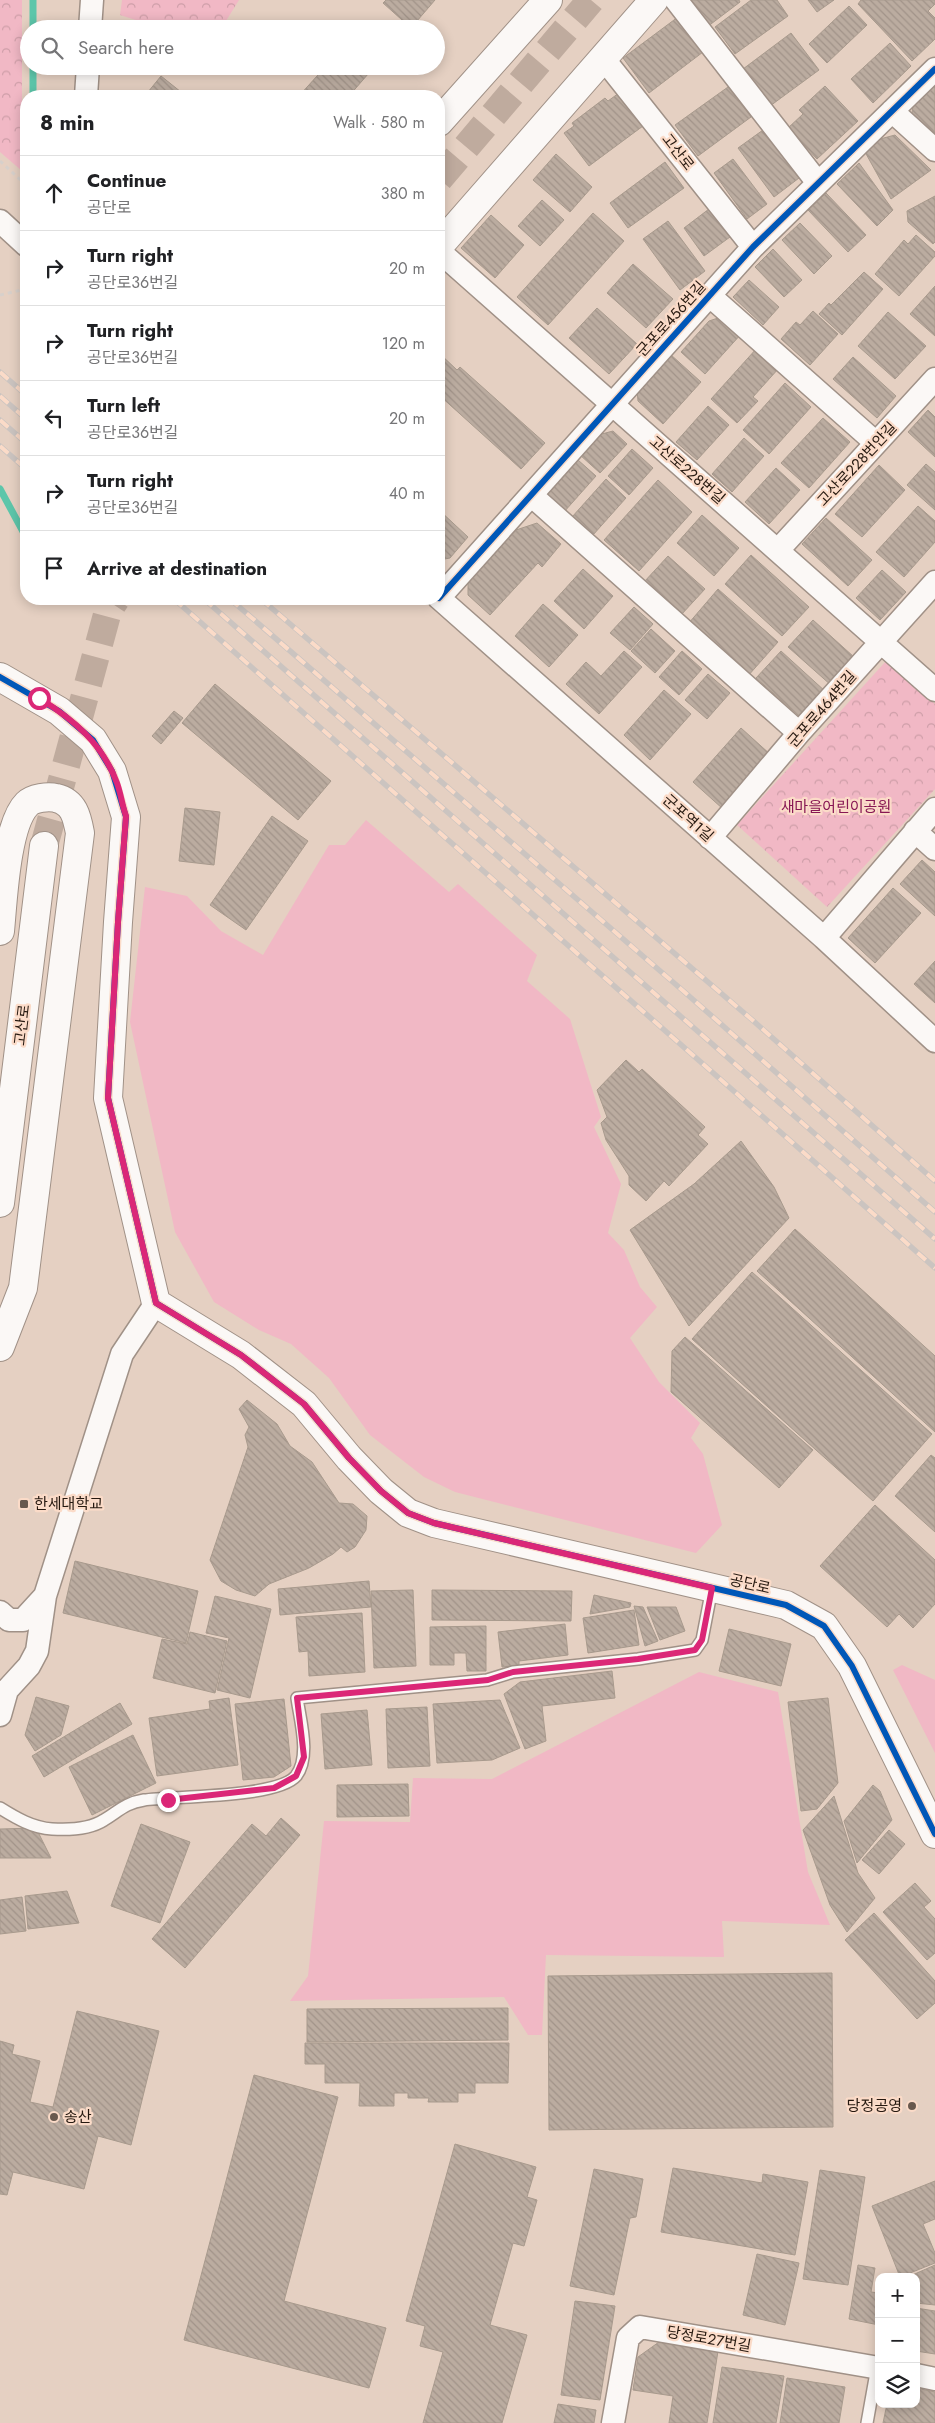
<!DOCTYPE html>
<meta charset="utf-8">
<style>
:root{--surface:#fff;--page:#f6f6f6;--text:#202124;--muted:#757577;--line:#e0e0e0}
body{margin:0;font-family:Jost,"Noto Sans KR",sans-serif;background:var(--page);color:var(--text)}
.controls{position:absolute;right:15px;bottom:15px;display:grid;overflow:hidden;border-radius:10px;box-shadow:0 2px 12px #0003}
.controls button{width:45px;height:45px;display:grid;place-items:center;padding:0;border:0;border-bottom:1px solid var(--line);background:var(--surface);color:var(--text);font:25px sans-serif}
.stop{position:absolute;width:15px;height:15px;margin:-11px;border:4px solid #db2777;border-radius:50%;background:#fff}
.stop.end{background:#db2777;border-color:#fff;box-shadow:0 1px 5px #0008}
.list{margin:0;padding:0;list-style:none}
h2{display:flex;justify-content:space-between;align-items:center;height:65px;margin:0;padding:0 20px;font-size:21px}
h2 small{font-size:16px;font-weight:400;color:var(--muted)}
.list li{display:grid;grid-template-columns:32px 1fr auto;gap:15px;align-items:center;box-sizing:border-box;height:75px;padding:0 20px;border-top:1px solid var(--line)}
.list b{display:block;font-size:19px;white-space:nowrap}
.list p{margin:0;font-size:16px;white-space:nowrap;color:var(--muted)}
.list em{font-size:16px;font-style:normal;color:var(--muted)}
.icon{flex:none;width:28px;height:28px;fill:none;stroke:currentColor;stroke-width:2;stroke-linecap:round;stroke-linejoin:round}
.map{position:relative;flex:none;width:935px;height:2423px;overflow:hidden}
.search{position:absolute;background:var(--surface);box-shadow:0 2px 12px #0003;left:20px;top:20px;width:425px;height:55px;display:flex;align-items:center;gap:12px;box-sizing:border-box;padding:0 18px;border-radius:28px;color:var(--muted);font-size:19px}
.panel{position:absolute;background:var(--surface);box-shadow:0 2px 12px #0003;left:20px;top:90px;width:425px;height:515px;border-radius:20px}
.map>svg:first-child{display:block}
</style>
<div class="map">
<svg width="935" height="2423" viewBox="0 0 935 2423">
<defs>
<pattern id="forest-crowns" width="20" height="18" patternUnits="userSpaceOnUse" patternTransform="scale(1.25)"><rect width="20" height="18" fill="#f1b8c5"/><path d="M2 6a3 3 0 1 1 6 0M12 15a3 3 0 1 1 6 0" fill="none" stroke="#ce9ea8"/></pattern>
<pattern id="building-back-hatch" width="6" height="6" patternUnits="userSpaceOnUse" patternTransform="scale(1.25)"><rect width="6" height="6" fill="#bbaca0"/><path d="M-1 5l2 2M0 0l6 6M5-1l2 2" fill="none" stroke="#a19389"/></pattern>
</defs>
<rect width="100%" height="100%" fill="#e5d0c2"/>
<!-- grass -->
<path fill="#f1b8c5" d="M 366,820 L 449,892 L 458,884 L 537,955 L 527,981 L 570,1019 L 601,1117 L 594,1127 L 621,1184 L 608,1233 L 624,1250 L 640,1287 L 657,1307 L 630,1338 L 659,1382 L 700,1423 L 691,1438 L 703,1454 L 722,1525 L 696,1553 L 455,1492 L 424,1477 L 370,1435 L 329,1378 L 291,1344 L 259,1330 L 214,1302 L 175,1232 L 130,1022 L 145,887 L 187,896 L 221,931 L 263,955 L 329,845 L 345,845 Z
M 902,1665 L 935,1680 L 935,1753 L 893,1670 Z
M 699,1672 L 778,1692 L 808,1872 L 830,1925 L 722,1921 L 724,1957 L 546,1955 L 542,2035 L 528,2035 L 504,1997 L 290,2001 L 308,1976 L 324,1821 L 410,1822 L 413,1778 L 492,1779 Z"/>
<!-- forest -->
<path fill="url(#forest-crowns)" d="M 0,0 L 22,0 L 22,171 L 0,152 Z
M 122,0 L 239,0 L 221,29 L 164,29 L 120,15 Z
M 887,660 L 935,704 L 935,789 L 827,907 L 737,825 Z"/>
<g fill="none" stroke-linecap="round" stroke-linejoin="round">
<!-- stream -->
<path stroke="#5dc6aa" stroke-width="7" d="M 33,0 L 33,29
M 33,66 L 33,96
M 0,489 L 26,537"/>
</g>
<!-- building -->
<path fill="url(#building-back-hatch)" stroke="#a89a8d" d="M 386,0 L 435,0 L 411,28 L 383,3 Z
M 687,0 L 739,0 L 740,2 L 707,27 Z
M 751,0 L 777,0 L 788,16 L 735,54 L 715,27 Z
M 808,0 L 834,0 L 817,12 Z
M 861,0 L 935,0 L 935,4 L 928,11 L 935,18 L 935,39 L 912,61 L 858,4 Z
M 849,6 L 867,25 L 827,63 L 809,44 Z
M 678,17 L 703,52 L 649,93 L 623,58 Z
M 791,33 L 819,70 L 770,106 L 743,69 Z
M 890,43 L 911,66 L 873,103 L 851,79 Z
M 326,66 L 375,66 L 349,96 L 299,96 Z
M 161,76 L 186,96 L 153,96 L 148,92 Z
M 935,80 L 935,143 L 911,122 L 913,105 Z
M 825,86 L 858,121 L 817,159 L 788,128 L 803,114 L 799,110 Z
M 728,87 L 751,117 L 698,156 L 675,125 Z
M 619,93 L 643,126 L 589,166 L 564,133 L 574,126 L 572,123 L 605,98 L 608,101 Z
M 763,130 L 799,178 L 774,197 L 738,148 Z
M 895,135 L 931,170 L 891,199 L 865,152 L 880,139 Z
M 556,154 L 592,187 L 570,212 L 533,180 Z
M 733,159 L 767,204 L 747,219 L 714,173 Z
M 665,162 L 684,188 L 628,228 L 610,203 Z
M 859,163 L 893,210 L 877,226 L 837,184 Z
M 826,193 L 866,235 L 848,252 L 808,210 Z
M 935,196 L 935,242 L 933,244 L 908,222 L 907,211 Z
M 542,200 L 564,220 L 540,246 L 518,226 Z
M 709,209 L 730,237 L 704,256 L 684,228 Z
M 593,213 L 624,241 L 548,325 L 517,297 Z
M 491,215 L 524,245 L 495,278 L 461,248 Z
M 668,221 L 705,271 L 680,290 L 643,239 Z
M 800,223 L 832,256 L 814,274 L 782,240 Z
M 916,235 L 935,252 L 935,256 L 899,296 L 875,274 L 904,240 L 908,244 Z
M 773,249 L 802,280 L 784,297 L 755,267 Z
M 633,264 L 673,299 L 646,328 L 607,293 Z
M 864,272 L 883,289 L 842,335 L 819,314 L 829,303 L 831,305 Z
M 749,280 L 779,307 L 763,325 L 733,297 Z
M 935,286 L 935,336 L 910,314 Z
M 597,308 L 637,344 L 609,374 L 569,338 Z
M 813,311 L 838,334 L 810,365 L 781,339 L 796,322 L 800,325 Z
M 888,312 L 926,346 L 895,379 L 858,346 Z
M 724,316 L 742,333 L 705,374 L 681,352 L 709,321 Z
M 757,348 L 779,368 L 753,397 L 758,401 L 737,423 L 711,399 Z
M 439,353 L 457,370 L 460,367 L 545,443 L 521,469 L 439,395 Z
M 670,354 L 701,382 L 663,424 L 638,401 L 637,390 Z
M 853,357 L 896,396 L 877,418 L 833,379 Z
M 785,383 L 811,407 L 769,454 L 743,430 Z
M 708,406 L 729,425 L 697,460 L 676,442 Z
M 928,410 L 935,417 L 935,457 L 908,432 Z
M 823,418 L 850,442 L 809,488 L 781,463 Z
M 613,431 L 627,444 L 600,473 L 580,455 L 598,435 Z
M 744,438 L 764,456 L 732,492 L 712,474 Z
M 632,449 L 653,468 L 629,495 L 608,476 Z
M 578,460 L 596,476 L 564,512 L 546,495 Z
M 926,464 L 935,472 L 935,510 L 907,485 Z
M 879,465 L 905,490 L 862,537 L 835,514 Z
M 776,468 L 800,490 L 769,524 L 745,502 Z
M 606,479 L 626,498 L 593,535 L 572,517 Z
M 658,480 L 692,512 L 639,571 L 604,540 Z
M 918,506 L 935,521 L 935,542 L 904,577 L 876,552 Z
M 439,510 L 468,537 L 450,558 L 439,560 Z
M 702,515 L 739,548 L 714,576 L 677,543 Z
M 826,518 L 872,560 L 848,586 L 802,544 Z
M 537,523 L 561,544 L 542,567 L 538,563 L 490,615 L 468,595 L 468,582 L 516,530 Z
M 751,555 L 809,607 L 782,636 L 725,584 Z
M 668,556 L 705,589 L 681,615 L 644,582 Z
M 583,569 L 613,596 L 584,629 L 554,601 Z
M 882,570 L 906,592 L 880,620 L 856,598 Z
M 718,589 L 778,642 L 747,677 L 688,624 Z
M 543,604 L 578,635 L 549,667 L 515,636 Z
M 634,607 L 653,624 L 630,650 L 610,633 Z
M 813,620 L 854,657 L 832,686 L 788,647 Z
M 651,629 L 675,651 L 655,673 L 631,651 Z
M 624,651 L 642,667 L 599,714 L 566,684 L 586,662 L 601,676 Z
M 682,651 L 702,669 L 679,695 L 659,677 Z
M 781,651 L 826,692 L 805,715 L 799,716 L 756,678 Z
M 708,674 L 730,693 L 707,719 L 685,700 Z
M 215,684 L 331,781 L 298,820 L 182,723 Z
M 664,690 L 691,714 L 650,760 L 624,735 Z
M 174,711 L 183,718 L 161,744 L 152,736 Z
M 741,728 L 771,755 L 723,809 L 693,782 Z
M 185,808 L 220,812 L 214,865 L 179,861 Z
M 272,816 L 308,841 L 246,930 L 210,905 Z
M 922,860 L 935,872 L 935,916 L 900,884 Z
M 893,888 L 921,913 L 875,963 L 848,938 Z
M 935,961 L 935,1003 L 914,984 Z
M 626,1060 L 639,1072 L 642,1069 L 705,1127 L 698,1135 L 708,1144 L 669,1186 L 664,1181 L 646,1201 L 629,1185 L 629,1176 L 606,1140 L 601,1123 L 607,1117 L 597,1090 Z
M 741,1141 L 774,1187 L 789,1218 L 689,1326 L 630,1230 L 694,1184 Z
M 795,1229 L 935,1356 L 935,1432 L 757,1271 Z
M 752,1272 L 932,1434 L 873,1501 L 692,1339 Z
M 685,1337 L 813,1450 L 779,1488 L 671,1392 L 672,1351 Z
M 247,1400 L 277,1424 L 290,1446 L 312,1462 L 339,1503 L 353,1504 L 367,1516 L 366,1530 L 355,1547 L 347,1552 L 341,1547 L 333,1554 L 309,1568 L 269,1584 L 255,1596 L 236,1590 L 221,1581 L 210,1560 L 248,1447 L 245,1435 L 249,1427 L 239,1409 Z
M 931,1455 L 935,1458 L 935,1532 L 895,1496 Z
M 875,1505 L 935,1560 L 935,1604 L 913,1628 L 899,1614 L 887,1627 L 820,1566 Z
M 75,1561 L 198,1591 L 186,1643 L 63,1613 Z
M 369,1581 L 371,1607 L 280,1615 L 278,1589 Z
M 413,1590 L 416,1666 L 374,1668 L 371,1591 Z
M 432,1590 L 572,1591 L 571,1621 L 432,1620 Z
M 594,1595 L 631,1603 L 630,1607 L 590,1614 Z
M 215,1596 L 271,1609 L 250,1698 L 217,1690 L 229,1638 L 206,1633 Z
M 634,1606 L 643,1607 L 658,1641 L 645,1646 Z
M 647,1607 L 676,1607 L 685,1631 L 660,1640 Z
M 634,1610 L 639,1645 L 588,1653 L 583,1618 Z
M 362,1613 L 365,1672 L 309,1676 L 308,1651 L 299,1652 L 296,1617 Z
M 565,1624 L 568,1655 L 519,1661 L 519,1665 L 502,1667 L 498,1632 Z
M 486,1626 L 486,1671 L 467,1671 L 466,1653 L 454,1653 L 454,1665 L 430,1665 L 430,1627 Z
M 729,1629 L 791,1644 L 781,1686 L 719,1671 Z
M 190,1632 L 227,1641 L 215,1693 L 153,1678 L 162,1639 L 187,1644 Z
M 612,1671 L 615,1698 L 542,1706 L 546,1741 L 525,1749 L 504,1694 L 520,1682 Z
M 36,1697 L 69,1706 L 61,1735 L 35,1751 L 25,1735 Z
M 229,1698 L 238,1765 L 157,1776 L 149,1718 L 210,1709 L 209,1701 Z
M 828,1698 L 838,1783 L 817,1809 L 801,1811 L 788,1702 Z
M 284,1699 L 291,1766 L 274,1777 L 243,1780 L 235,1704 Z
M 500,1700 L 520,1748 L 492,1760 L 437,1763 L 433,1704 Z
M 120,1703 L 132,1724 L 44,1777 L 32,1756 Z
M 427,1707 L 430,1766 L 388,1768 L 386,1709 Z
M 367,1710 L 372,1765 L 325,1769 L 321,1714 Z
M 133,1735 L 156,1783 L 92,1815 L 69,1767 Z
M 408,1784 L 409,1816 L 337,1817 L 337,1785 Z
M 873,1785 L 880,1791 L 892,1820 L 857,1863 L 844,1821 Z
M 834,1796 L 858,1873 L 875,1898 L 847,1932 L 830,1905 L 803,1830 Z
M 281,1818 L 300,1835 L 185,1968 L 152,1939 L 252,1824 L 266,1836 Z
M 141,1824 L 190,1842 L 160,1923 L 111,1906 Z
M 36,1828 L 51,1858 L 0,1858 L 0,1829 Z
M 889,1830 L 905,1844 L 879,1874 L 862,1860 Z
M 915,1883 L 931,1901 L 924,1907 L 935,1919 L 935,1953 L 927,1960 L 883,1912 Z
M 67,1891 L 79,1923 L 28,1929 L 25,1896 Z
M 22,1897 L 26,1931 L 0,1934 L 0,1900 Z
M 874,1913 L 935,1981 L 935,2003 L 917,2019 L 845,1940 Z
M 832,1973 L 833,2127 L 549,2130 L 548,1976 Z
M 508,2008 L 508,2040 L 307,2042 L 307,2009 Z
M 77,2011 L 159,2031 L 131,2145 L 98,2136 L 84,2189 L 13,2172 L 7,2195 L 0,2194 L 0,2041 L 14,2045 L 12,2054 L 40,2061 L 30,2102 L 53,2107 Z
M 305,2043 L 509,2043 L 508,2083 L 475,2083 L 475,2093 L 458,2093 L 458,2102 L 428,2102 L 429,2098 L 408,2098 L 408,2093 L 394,2093 L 394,2106 L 359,2106 L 360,2083 L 325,2083 L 325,2064 L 305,2064 Z
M 254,2075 L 338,2097 L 284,2301 L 386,2328 L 369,2388 L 184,2340 Z
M 455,2144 L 536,2167 L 527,2197 L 537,2200 L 524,2246 L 513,2243 L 490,2325 L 527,2335 L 502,2423 L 423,2423 L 443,2352 L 420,2346 L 425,2326 L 406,2321 Z
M 673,2168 L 762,2183 L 763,2174 L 808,2182 L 795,2255 L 661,2232 Z
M 594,2169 L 643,2179 L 636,2217 L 630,2218 L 614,2295 L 570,2286 Z
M 820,2170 L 865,2177 L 848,2285 L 803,2279 Z
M 935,2181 L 935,2219 L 923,2224 L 935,2253 L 935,2263 L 900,2277 L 872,2206 Z
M 757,2254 L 799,2263 L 785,2325 L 743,2315 Z
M 858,2265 L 875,2268 L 871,2292 L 879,2293 L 879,2325 L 849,2319 Z
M 935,2265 L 935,2305 L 916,2303 L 916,2277 L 908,2277 Z
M 575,2301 L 615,2306 L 600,2400 L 561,2395 Z
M 916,2308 L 935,2311 L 935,2354 L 916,2351 Z
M 659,2342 L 718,2351 L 707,2423 L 669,2423 L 673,2396 L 633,2390 L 638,2357 Z
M 722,2367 L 784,2376 L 776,2423 L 713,2423 Z
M 787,2378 L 845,2387 L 839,2423 L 780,2423 Z
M 916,2388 L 935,2392 L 935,2423 L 883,2423 L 887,2404 L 916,2404 Z
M 558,2404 L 596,2410 L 594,2423 L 554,2423 Z"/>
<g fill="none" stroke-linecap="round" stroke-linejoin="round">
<!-- tertiary-tunnel -->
<path stroke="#bfab9e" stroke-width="28" stroke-dasharray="28 14" stroke-linecap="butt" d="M 439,179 L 591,0
M 44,846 L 108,611 L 116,599"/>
<!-- service casing -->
<g stroke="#a09187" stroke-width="14">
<path id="service" d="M 0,1808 C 16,1818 33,1828 52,1829 C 68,1830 90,1829 104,1820 C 119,1811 125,1803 144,1800 C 175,1796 277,1798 296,1776 C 311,1757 300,1720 297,1698 L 487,1680 L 513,1672 L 638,1659 L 695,1650 L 702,1640 L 712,1588
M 867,2423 L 877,2367"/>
</g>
<!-- minor casing -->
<g stroke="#a09187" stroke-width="25">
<path id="minor" d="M 676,0 L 818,183
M 90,29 L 92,0
M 603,58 L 753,247
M 86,96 L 88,66
M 892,111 L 935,150
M 0,221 L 26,245
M 439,251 L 935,690
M 709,295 L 876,443
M 531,495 L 799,733
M 779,549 L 935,379
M 439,598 L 753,247 L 935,69
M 439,598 L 824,938 L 935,1041
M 915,831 L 935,849
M 710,838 L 799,733 L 935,582
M 824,938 L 935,809
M 0,1612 L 9,1620 L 23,1620 L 45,1596
M 0,1715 L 7,1690 L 29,1666 L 37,1651 L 45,1596 L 122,1354 L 156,1303
M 916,2375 L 935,2379
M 613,2423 L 628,2338 L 640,2327 L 879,2368"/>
</g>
<!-- tertiary casing -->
<g stroke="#a09187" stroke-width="30">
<path id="tertiary" d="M 439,122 L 548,0
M 439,246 L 654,0
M 0,677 L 59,711 L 93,740 L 112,771 L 126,817 L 118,922 L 108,1098 L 156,1303 L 241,1355 L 304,1404 L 349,1458 L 381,1491 L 408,1513 L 434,1523 L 786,1605 L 824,1626 L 852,1666 L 935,1834
M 0,931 C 3,901 6,825 27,804 C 33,798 48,796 56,798 C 74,802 77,817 80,833 L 23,1288 L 0,1347
M 0,1203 L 44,846"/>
</g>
<!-- path -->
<path stroke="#d7d0cb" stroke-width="3" stroke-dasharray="4 4" stroke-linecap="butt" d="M 0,161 L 26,185
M 0,295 L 26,289"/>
<!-- service -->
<use href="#service" stroke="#fbf8f6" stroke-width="11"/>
<!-- minor -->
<use href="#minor" stroke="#fbf8f6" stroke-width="22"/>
<!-- tertiary -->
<use href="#tertiary" stroke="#fbf8f6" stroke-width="28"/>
<!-- rail casing -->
<g stroke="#cbc4c0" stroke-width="5.5">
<path id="rail" d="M 0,372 L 26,395
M 0,396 L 26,419
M 0,420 L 26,443
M 0,446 L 26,469
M 174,599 L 935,1268
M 204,599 L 935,1239
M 230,599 L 681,989 L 935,1212
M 261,599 L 750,1018 L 935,1181"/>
</g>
<!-- rail -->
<use href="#rail" stroke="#fbdbc8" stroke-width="4" stroke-dasharray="11" stroke-linecap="butt"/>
<!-- cycleway casing -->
<g stroke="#fbdbc8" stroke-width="9">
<path id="cycleway" d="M 439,598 L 753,247 L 935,69
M 0,677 L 59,711 L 93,740 L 112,771 L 126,817 L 118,922 L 108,1098 L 156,1303 L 241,1355 L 304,1404 L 349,1458 L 381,1491 L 408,1513 L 434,1523 L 786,1605 L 824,1626 L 852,1666 L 935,1834"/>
</g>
<!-- cycleway -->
<use href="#cycleway" stroke="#0057b8" stroke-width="6"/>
</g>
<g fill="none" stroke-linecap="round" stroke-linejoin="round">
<!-- route -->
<path stroke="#db2777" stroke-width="6" d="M 39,698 C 74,720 102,743 117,783 C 121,794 122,805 126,816 L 118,922 L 108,1098 L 156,1303 L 241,1355 L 304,1404 L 349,1458 L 381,1491 L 408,1513 L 434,1523 L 712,1588 L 702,1640 L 695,1650 L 638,1659 L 513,1672 L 488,1680 L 297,1698 L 304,1757 L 296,1776 L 274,1788 L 168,1800"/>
</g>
<!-- markers -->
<g fill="#69594e" stroke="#fbdbc8" stroke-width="2">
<rect x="19" y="1499" width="10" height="10" rx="2.5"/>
<circle cx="912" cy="2106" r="5"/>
<circle cx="54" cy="2117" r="5"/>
</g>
<g text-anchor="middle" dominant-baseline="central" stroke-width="4.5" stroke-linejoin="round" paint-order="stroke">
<!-- street labels -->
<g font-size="15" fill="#261910" stroke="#fbdbc8">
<text transform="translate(678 152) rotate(52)">고산로</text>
<text transform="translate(671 319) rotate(-48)">군포로456번길</text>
<text transform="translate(857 464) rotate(-47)">고산로228번안길</text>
<text transform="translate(687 470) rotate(41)">고산로228번길</text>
<text transform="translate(822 709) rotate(-49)">군포로464번길</text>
<text transform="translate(688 818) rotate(42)">군포역1길</text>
<text transform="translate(22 1025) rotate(-83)">고산로</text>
<text transform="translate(750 1584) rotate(13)">공단로</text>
<text transform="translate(709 2339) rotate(10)">당정로27번길</text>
</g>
<!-- park labels -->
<g font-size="15" fill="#881854" stroke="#fbdbc8">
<text x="836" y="807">새마을어린이공원</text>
</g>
<!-- poi labels -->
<g font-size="15" fill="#261910" stroke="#fbdbc8" text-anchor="start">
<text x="34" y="1504">한세대학교</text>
<text x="902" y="2106" text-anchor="end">당정공영</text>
<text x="64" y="2117">송산</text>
</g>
</g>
</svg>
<div class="controls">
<button>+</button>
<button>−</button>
<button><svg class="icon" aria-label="layers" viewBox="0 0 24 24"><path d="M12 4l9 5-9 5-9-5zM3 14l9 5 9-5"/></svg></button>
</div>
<div class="stop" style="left:39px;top:698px"></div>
<div class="stop end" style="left:168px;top:1800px"></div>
<div class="search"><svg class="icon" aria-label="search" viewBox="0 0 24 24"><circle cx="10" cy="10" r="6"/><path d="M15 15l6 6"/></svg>Search here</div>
<section class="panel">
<h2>8 min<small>Walk · 580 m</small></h2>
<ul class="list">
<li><svg class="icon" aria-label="ahead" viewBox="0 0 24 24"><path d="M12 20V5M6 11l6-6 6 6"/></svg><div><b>Continue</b><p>공단로</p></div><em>380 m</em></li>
<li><svg class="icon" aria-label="right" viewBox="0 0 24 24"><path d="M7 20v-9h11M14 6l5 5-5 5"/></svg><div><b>Turn right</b><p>공단로36번길</p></div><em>20 m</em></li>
<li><svg class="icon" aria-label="right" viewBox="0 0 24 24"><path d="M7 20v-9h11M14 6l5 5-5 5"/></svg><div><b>Turn right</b><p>공단로36번길</p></div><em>120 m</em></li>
<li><svg class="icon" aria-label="left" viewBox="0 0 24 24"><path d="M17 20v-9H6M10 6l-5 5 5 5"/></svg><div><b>Turn left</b><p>공단로36번길</p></div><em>20 m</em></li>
<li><svg class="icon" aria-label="right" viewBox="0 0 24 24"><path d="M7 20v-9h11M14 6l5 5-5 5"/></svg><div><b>Turn right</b><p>공단로36번길</p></div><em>40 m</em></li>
<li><svg class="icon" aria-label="arrive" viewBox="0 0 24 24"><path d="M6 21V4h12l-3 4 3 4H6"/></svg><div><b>Arrive at destination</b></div></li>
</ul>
</section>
</div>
